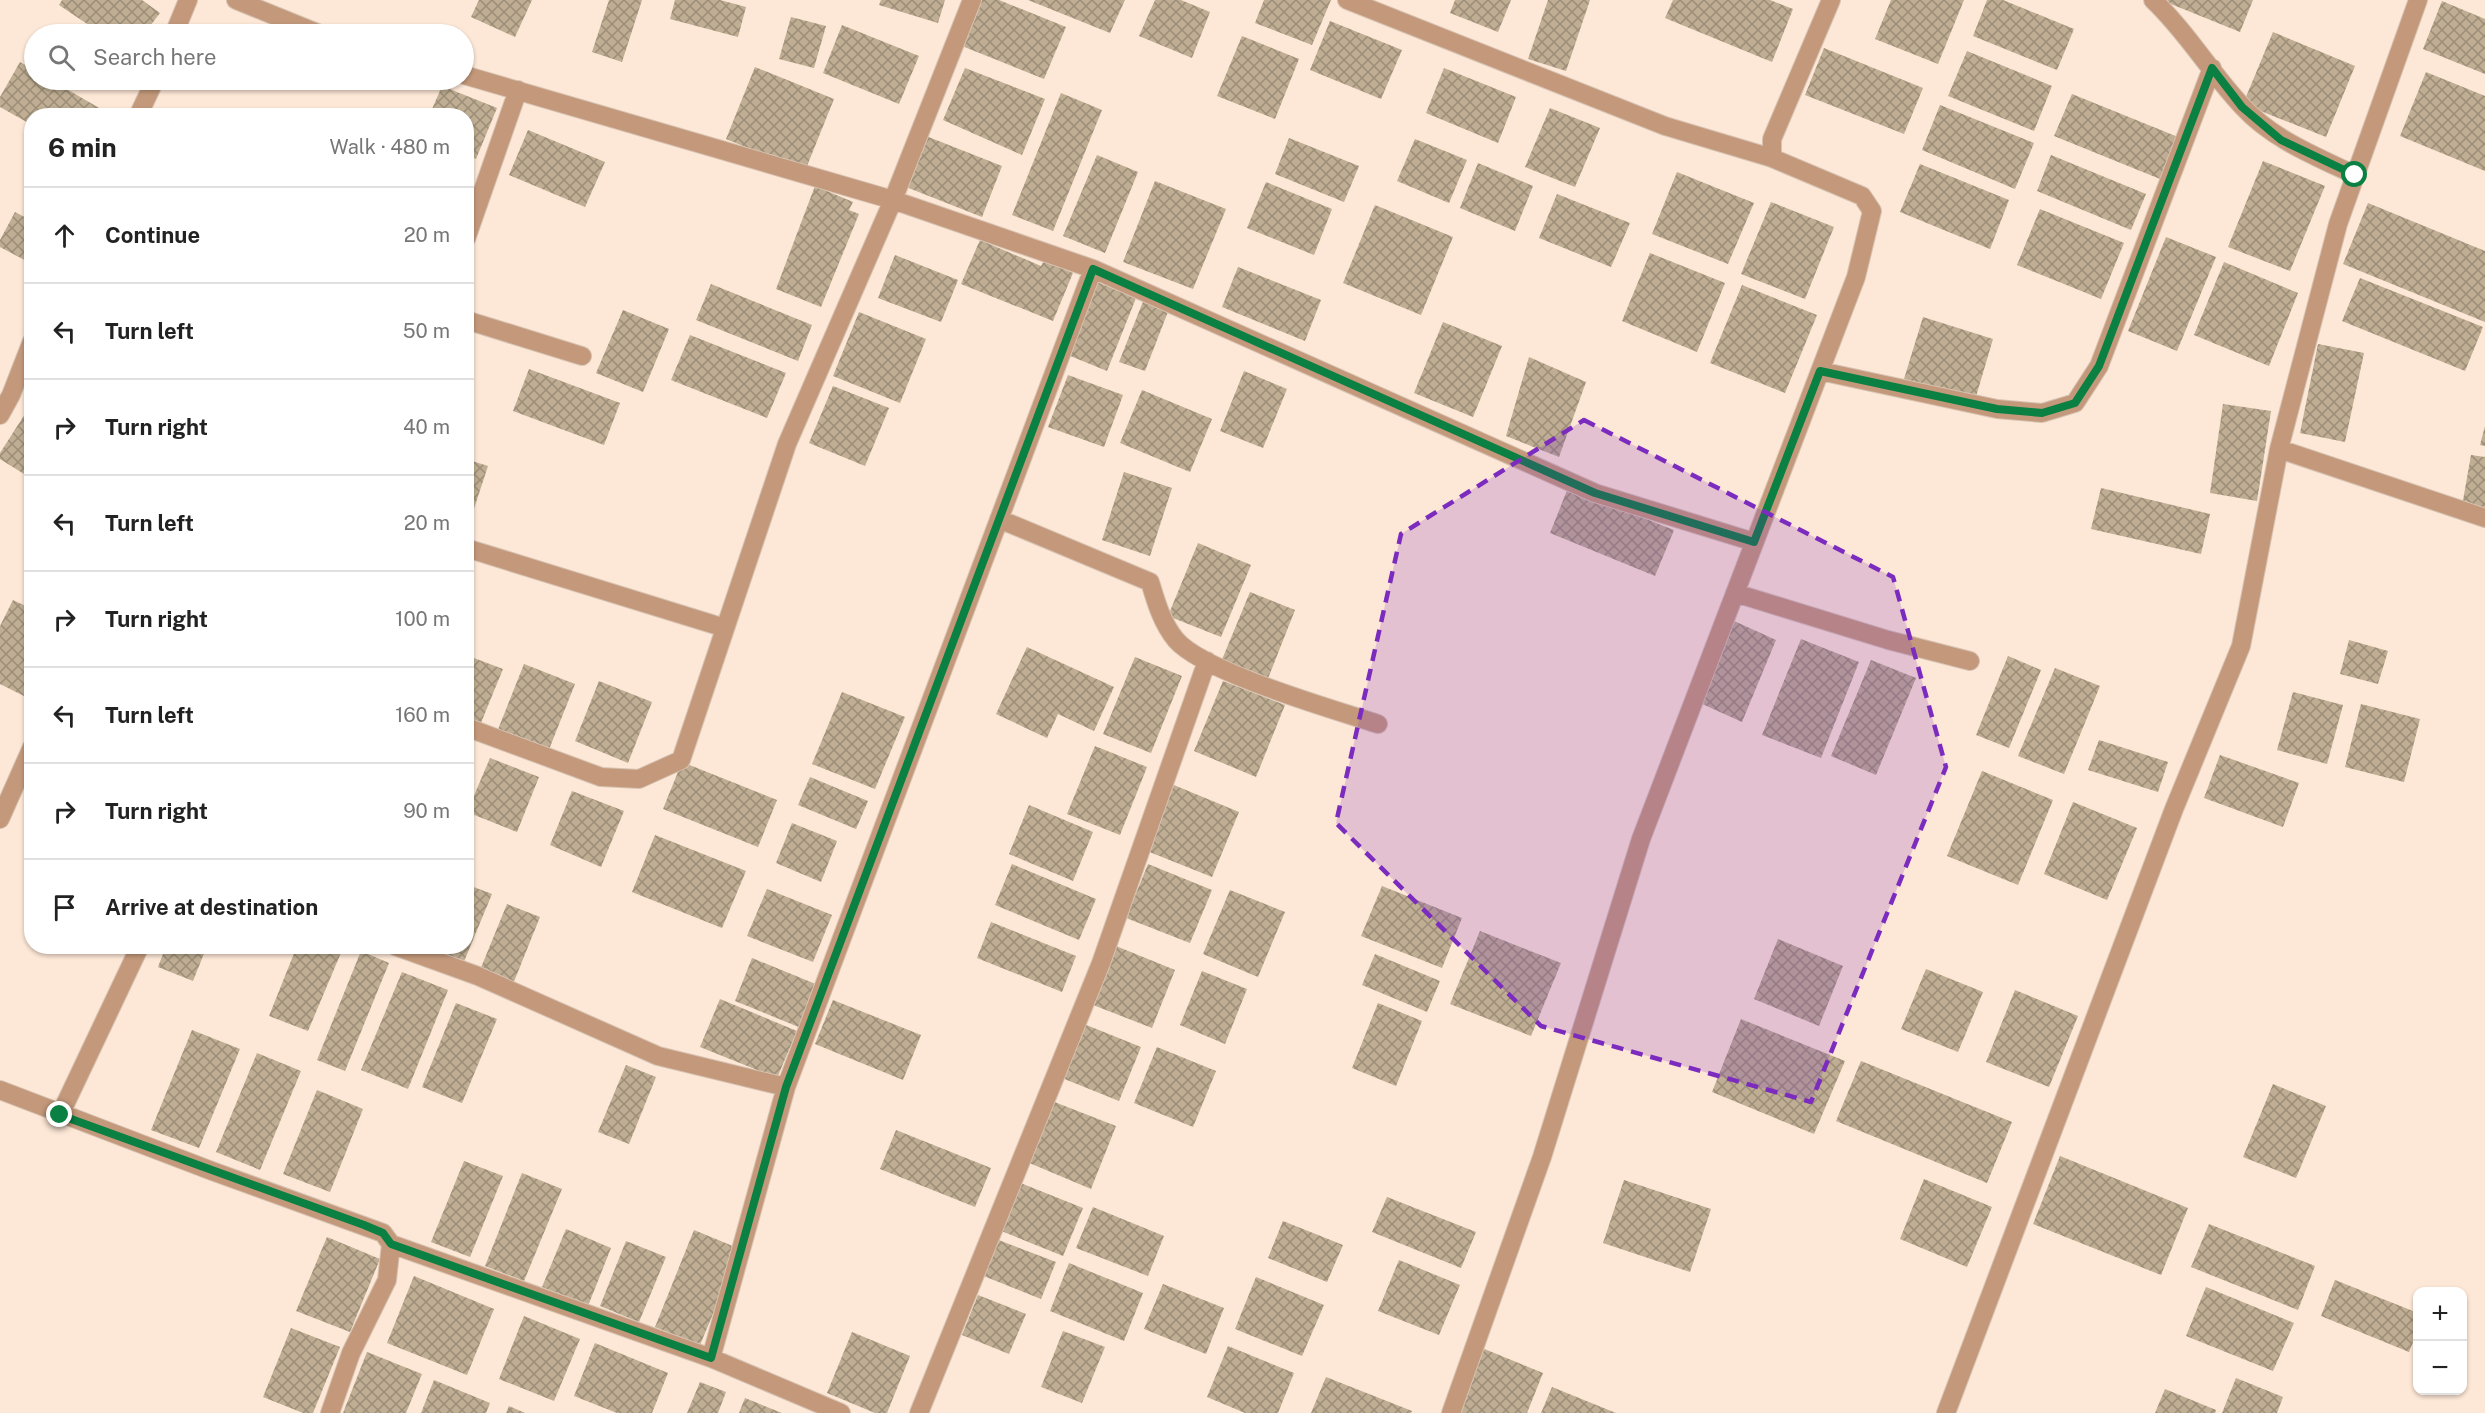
<!DOCTYPE html>
<meta charset="utf-8">
<style>
:root{--surface:#fff;--page:#f2f2f2;--text:#222;--muted:#767676;--line:#e0e0e0}
body{margin:0;font-family:"Public Sans",sans-serif;background:var(--page);color:var(--text)}
.controls{position:absolute;right:18px;bottom:18px;display:grid;overflow:hidden;border-radius:12px;box-shadow:0 2px 4px #0004}
.controls button{width:54px;height:54px;display:grid;place-items:center;padding:0;border:0;border-bottom:2px solid var(--line);background:var(--surface);color:var(--text);font:30px sans-serif}
.stop{position:absolute;width:18px;height:18px;margin:-14px;border:4px solid #0b8043;border-radius:50%;background:#fff}
.stop.end{background:#0b8043;border-color:#fff;box-shadow:0 2px 6px #0008}
.list{margin:0;padding:0;list-style:none}
h2{display:flex;justify-content:space-between;align-items:center;height:78px;margin:0;padding:0 24px;font-size:26px}
h2 small{font-size:20px;font-weight:400;color:var(--muted)}
.list li{display:grid;grid-template-columns:39px 1fr auto;gap:18px;align-items:center;box-sizing:border-box;height:96px;padding:0 24px;border-top:2px solid var(--line)}
.list b{display:block;font-size:22px;white-space:nowrap}
.list em{font-size:20px;font-style:normal;color:var(--muted)}
.icon{flex:none;width:33px;height:33px;fill:none;stroke:currentColor;stroke-width:2;stroke-linecap:round;stroke-linejoin:round}
.map{position:relative;flex:none;width:2485px;height:1413px;overflow:hidden}
.search{position:absolute;background:var(--surface);box-shadow:0 2px 4px #0004;left:24px;top:24px;width:450px;height:66px;display:flex;align-items:center;gap:15px;box-sizing:border-box;padding:0 21px;border-radius:33px;color:var(--muted);font-size:22px}
.panel{position:absolute;background:var(--surface);box-shadow:0 2px 4px #0004;left:24px;top:108px;width:450px;height:846px;border-radius:24px}
.map>svg:first-child{display:block}
</style>
<div class="map">
<svg width="2485" height="1413" viewBox="0 0 2485 1413">
<defs>
<pattern id="building-cross-hatch" width="8" height="8" patternUnits="userSpaceOnUse" patternTransform="scale(1.5)"><rect width="8" height="8" fill="#bfae93"/><path d="M0 0l8 8M0 8l8-8" fill="none" stroke="#9b8d77"/></pattern>
</defs>
<rect width="100%" height="100%" fill="#fde7d6"/>
<!-- building -->
<path fill="url(#building-cross-hatch)" d="M 62,0 L 142,0 L 160,13 L 144,34 L 102,34 L 59,5 Z
M 479,0 L 532,0 L 515,37 L 471,17 Z
M 609,0 L 642,0 L 622,62 L 592,52 Z
M 675,0 L 720,0 L 746,7 L 738,37 L 670,19 Z
M 881,0 L 945,0 L 938,23 L 879,5 Z
M 975,0 L 999,0 L 1066,27 L 1044,79 L 957,44 Z
M 1028,0 L 1125,0 L 1110,33 Z
M 1155,0 L 1181,0 L 1210,12 L 1192,58 L 1139,36 Z
M 1264,0 L 1331,0 L 1312,45 L 1255,23 Z
M 1455,0 L 1511,0 L 1498,32 L 1450,13 Z
M 1548,0 L 1590,0 L 1566,71 L 1528,59 Z
M 1673,0 L 1770,0 L 1793,9 L 1772,62 L 1665,18 Z
M 1891,0 L 1964,0 L 1938,64 L 1875,39 Z
M 1987,0 L 2003,0 L 2074,29 L 2057,70 L 1973,36 Z
M 2161,0 L 2253,0 L 2240,32 Z
M 2442,1 L 2485,19 L 2485,74 L 2423,49 Z
M 791,17 L 826,26 L 814,68 L 779,59 Z
M 1330,21 L 1402,50 L 1381,99 L 1310,70 Z
M 842,25 L 919,56 L 899,104 L 823,73 Z
M 2273,32 L 2355,66 L 2326,137 L 2243,104 Z
M 1242,36 L 1299,59 L 1275,119 L 1217,96 Z
M 1824,48 L 1923,88 L 1904,134 L 1805,95 Z
M 1967,51 L 2052,86 L 2034,131 L 1948,96 Z
M 20,62 L 34,70 L 34,80 L 51,80 L 113,116 L 32,116 L 32,125 L 0,107 L 0,97 Z
M 755,67 L 834,99 L 805,171 L 726,139 Z
M 965,68 L 1045,99 L 1022,155 L 943,120 Z
M 1444,68 L 1516,97 L 1498,143 L 1426,113 Z
M 2426,72 L 2485,96 L 2485,171 L 2400,136 Z
M 442,86 L 497,108 L 476,159 L 466,155 L 466,116 L 429,116 Z
M 1061,93 L 1102,110 L 1053,231 L 1012,215 Z
M 2072,94 L 2183,139 L 2165,181 L 2054,136 Z
M 1940,105 L 2034,143 L 2015,189 L 1922,150 Z
M 1550,108 L 1600,128 L 1575,187 L 1525,167 Z
M 528,130 L 605,162 L 585,207 L 509,175 Z
M 926,136 L 1002,166 L 982,217 L 906,187 Z
M 1289,138 L 1359,166 L 1344,202 L 1275,174 Z
M 1415,139 L 1467,160 L 1449,203 L 1397,181 Z
M 1097,155 L 1138,172 L 1105,253 L 1063,236 Z
M 2051,155 L 2146,194 L 2131,230 L 2037,191 Z
M 2263,161 L 2325,186 L 2290,271 L 2228,247 Z
M 1478,163 L 1533,186 L 1515,231 L 1460,208 Z
M 1920,164 L 2009,200 L 1990,249 L 1900,212 Z
M 1677,172 L 1754,203 L 1728,264 L 1652,234 Z
M 1155,181 L 1226,209 L 1193,289 L 1123,262 Z
M 1266,182 L 1332,209 L 1314,255 L 1247,228 Z
M 815,186 L 853,202 L 849,210 L 859,214 L 821,307 L 776,289 Z
M 1557,194 L 1630,223 L 1611,267 L 1539,238 Z
M 1771,202 L 1834,227 L 1805,299 L 1741,274 Z
M 2368,203 L 2485,251 L 2485,322 L 2343,264 Z
M 1375,205 L 1453,237 L 1421,315 L 1343,283 Z
M 2040,209 L 2124,243 L 2101,299 L 2017,265 Z
M 15,212 L 32,221 L 32,264 L 0,247 L 0,240 Z
M 2166,237 L 2216,257 L 2177,351 L 2128,331 Z
M 980,240 L 1041,266 L 1044,261 L 1073,273 L 1053,321 L 961,284 Z
M 1650,253 L 1725,283 L 1697,352 L 1622,321 Z
M 895,255 L 958,280 L 941,322 L 878,298 Z
M 2224,262 L 2298,293 L 2269,366 L 2194,335 Z
M 1238,267 L 1321,300 L 1305,341 L 1222,307 Z
M 2360,278 L 2483,327 L 2465,371 L 2342,321 Z
M 1092,280 L 1136,298 L 1107,371 L 1063,353 Z
M 711,284 L 812,325 L 798,361 L 696,320 Z
M 1742,285 L 1817,315 L 1785,393 L 1710,363 Z
M 1146,294 L 1171,304 L 1145,371 L 1119,362 Z
M 623,310 L 669,329 L 643,392 L 596,373 Z
M 859,312 L 926,339 L 900,403 L 833,376 Z
M 1923,317 L 1993,339 L 1975,400 L 1904,379 Z
M 1443,322 L 1502,346 L 1473,417 L 1414,393 Z
M 690,335 L 786,373 L 767,418 L 671,380 Z
M 2318,344 L 2364,353 L 2345,442 L 2300,433 Z
M 1529,357 L 1586,382 L 1559,457 L 1506,436 Z
M 529,369 L 620,403 L 604,445 L 513,411 Z
M 1244,371 L 1287,389 L 1263,448 L 1220,431 Z
M 1068,375 L 1123,395 L 1104,447 L 1048,427 Z
M 833,386 L 889,408 L 865,466 L 809,443 Z
M 1142,390 L 1212,419 L 1190,472 L 1120,443 Z
M 32,403 L 32,479 L 0,459 L 0,453 Z
M 2223,404 L 2271,411 L 2257,501 L 2210,493 Z
M 2485,426 L 2485,446 L 2480,445 Z
M 2471,455 L 2485,457 L 2485,510 L 2462,506 Z
M 466,459 L 488,466 L 467,530 L 466,530 Z
M 1124,472 L 1172,488 L 1150,556 L 1102,540 Z
M 1568,488 L 1674,530 L 1655,576 L 1550,533 Z
M 2101,488 L 2210,514 L 2201,554 L 2091,529 Z
M 1198,543 L 1251,565 L 1221,637 L 1168,616 Z
M 1250,592 L 1295,610 L 1267,681 L 1221,662 Z
M 13,600 L 32,609 L 32,700 L 0,684 L 0,626 Z
M 1732,620 L 1776,640 L 1742,722 L 1700,703 Z
M 1801,639 L 1859,662 L 1821,758 L 1762,735 Z
M 2349,640 L 2388,651 L 2378,684 L 2340,674 Z
M 1027,647 L 1114,687 L 1094,731 L 1058,714 L 1047,738 L 996,714 Z
M 466,655 L 503,669 L 478,730 L 466,725 Z
M 2008,656 L 2041,670 L 2009,748 L 1976,735 Z
M 1135,657 L 1182,676 L 1151,753 L 1103,734 Z
M 1871,660 L 1916,678 L 1876,775 L 1831,756 Z
M 524,664 L 575,684 L 548,752 L 497,732 Z
M 2055,668 L 2100,686 L 2064,774 L 2018,756 Z
M 599,681 L 652,702 L 628,763 L 575,741 Z
M 1223,681 L 1285,705 L 1256,777 L 1194,751 Z
M 842,692 L 905,717 L 875,789 L 812,764 Z
M 2293,692 L 2343,705 L 2327,764 L 2277,750 Z
M 2361,704 L 2420,719 L 2404,782 L 2345,767 Z
M 2099,740 L 2168,762 L 2158,792 L 2088,770 Z
M 1095,746 L 1147,767 L 1120,835 L 1067,814 Z
M 2220,755 L 2299,783 L 2283,827 L 2204,798 Z
M 490,758 L 539,777 L 517,832 L 467,812 Z
M 682,762 L 777,800 L 758,847 L 663,809 Z
M 1982,771 L 2053,800 L 2018,885 L 1947,856 Z
M 810,777 L 868,801 L 856,829 L 798,805 Z
M 1169,783 L 1239,812 L 1212,877 L 1142,849 Z
M 572,791 L 624,811 L 601,867 L 550,845 Z
M 2073,802 L 2137,828 L 2107,900 L 2044,874 Z
M 1029,805 L 1093,832 L 1073,881 L 1009,854 Z
M 792,823 L 837,841 L 821,882 L 776,863 Z
M 655,835 L 746,871 L 722,928 L 632,892 Z
M 1012,864 L 1096,899 L 1079,940 L 995,905 Z
M 1148,864 L 1212,890 L 1190,943 L 1126,918 Z
M 466,884 L 492,894 L 463,964 L 424,949 L 466,946 Z
M 1382,886 L 1462,918 L 1442,968 L 1361,936 Z
M 767,889 L 832,915 L 813,962 L 747,936 Z
M 1230,890 L 1285,912 L 1258,977 L 1203,954 Z
M 507,904 L 540,917 L 513,984 L 480,970 Z
M 991,922 L 1076,956 L 1062,992 L 977,958 Z
M 1480,931 L 1561,963 L 1531,1036 L 1450,1004 Z
M 1778,939 L 1843,966 L 1819,1026 L 1754,999 Z
M 1111,944 L 1175,970 L 1152,1028 L 1088,1003 Z
M 166,946 L 207,946 L 193,981 L 158,967 Z
M 297,946 L 343,948 L 308,1031 L 269,1016 Z
M 361,951 L 389,963 L 345,1071 L 317,1060 Z
M 1375,954 L 1440,981 L 1427,1012 L 1362,985 Z
M 752,958 L 818,985 L 801,1028 L 735,1001 Z
M 1926,969 L 1983,992 L 1958,1052 L 1901,1029 Z
M 1202,971 L 1247,989 L 1225,1044 L 1180,1025 Z
M 402,972 L 448,990 L 408,1089 L 361,1070 Z
M 2015,990 L 2078,1016 L 2049,1087 L 1986,1062 Z
M 720,999 L 797,1031 L 777,1078 L 700,1047 Z
M 833,1000 L 921,1035 L 903,1080 L 815,1044 Z
M 456,1003 L 497,1019 L 462,1103 L 422,1087 Z
M 1378,1003 L 1422,1021 L 1396,1086 L 1352,1068 Z
M 1741,1019 L 1845,1061 L 1814,1134 L 1712,1092 Z
M 1079,1022 L 1141,1047 L 1119,1101 L 1057,1076 Z
M 192,1030 L 240,1049 L 199,1148 L 151,1130 Z
M 1157,1047 L 1216,1071 L 1193,1127 L 1134,1103 Z
M 257,1053 L 301,1071 L 260,1170 L 216,1152 Z
M 1861,1061 L 2012,1122 L 1987,1183 L 1836,1121 Z
M 626,1065 L 656,1077 L 629,1144 L 598,1132 Z
M 2273,1084 L 2326,1106 L 2296,1178 L 2243,1157 Z
M 317,1090 L 363,1109 L 330,1192 L 283,1174 Z
M 1052,1101 L 1116,1126 L 1091,1189 L 1027,1162 Z
M 896,1130 L 991,1168 L 975,1207 L 880,1169 Z
M 2060,1156 L 2188,1208 L 2161,1275 L 2033,1224 Z
M 464,1161 L 503,1176 L 470,1257 L 431,1242 Z
M 522,1173 L 562,1189 L 524,1281 L 485,1266 Z
M 1924,1179 L 1992,1207 L 1967,1267 L 1900,1239 Z
M 1624,1180 L 1711,1209 L 1690,1272 L 1603,1243 Z
M 1018,1182 L 1083,1208 L 1063,1256 L 999,1230 Z
M 1387,1197 L 1476,1232 L 1461,1268 L 1372,1232 Z
M 1093,1207 L 1164,1236 L 1148,1276 L 1076,1248 Z
M 1283,1221 L 1343,1245 L 1327,1282 L 1268,1258 Z
M 2209,1224 L 2315,1266 L 2298,1310 L 2191,1267 Z
M 566,1229 L 611,1248 L 588,1306 L 542,1287 Z
M 694,1230 L 740,1249 L 700,1345 L 655,1327 Z
M 327,1237 L 380,1259 L 350,1332 L 296,1311 Z
M 996,1239 L 1056,1262 L 1041,1299 L 981,1275 Z
M 626,1241 L 666,1257 L 639,1322 L 600,1306 Z
M 1399,1260 L 1460,1285 L 1439,1335 L 1378,1311 Z
M 1069,1263 L 1143,1293 L 1124,1341 L 1050,1311 Z
M 414,1276 L 494,1309 L 467,1375 L 387,1343 Z
M 1256,1277 L 1324,1305 L 1302,1356 L 1235,1329 Z
M 2335,1280 L 2418,1313 L 2418,1330 L 2409,1352 L 2321,1316 Z
M 1163,1284 L 1224,1308 L 1206,1354 L 1144,1329 Z
M 2206,1287 L 2294,1323 L 2273,1371 L 2186,1336 Z
M 978,1295 L 1026,1314 L 1009,1354 L 962,1335 Z
M 524,1316 L 580,1339 L 554,1401 L 499,1379 Z
M 291,1328 L 340,1347 L 313,1413 L 303,1413 L 263,1397 Z
M 1063,1331 L 1105,1347 L 1082,1403 L 1041,1387 Z
M 852,1332 L 910,1356 L 887,1413 L 875,1413 L 827,1393 Z
M 595,1343 L 668,1373 L 652,1413 L 617,1413 L 574,1396 Z
M 1228,1346 L 1294,1373 L 1278,1413 L 1245,1413 L 1207,1397 Z
M 1482,1348 L 1543,1373 L 1527,1413 L 1455,1413 Z
M 367,1352 L 422,1374 L 406,1413 L 343,1413 Z
M 1326,1377 L 1412,1411 L 1411,1413 L 1311,1413 Z
M 2236,1378 L 2283,1397 L 2277,1413 L 2222,1413 Z
M 434,1380 L 490,1403 L 486,1413 L 421,1413 Z
M 700,1382 L 726,1392 L 718,1413 L 687,1413 Z
M 1552,1387 L 1616,1413 L 1541,1413 Z
M 2165,1389 L 2216,1410 L 2215,1413 L 2155,1413 Z
M 745,1398 L 782,1413 L 739,1413 Z
M 509,1406 L 525,1413 L 506,1413 Z"/>
<g fill="none" stroke-linecap="round" stroke-linejoin="round">
<!-- street casing -->
<g stroke="#d6c3b3" stroke-width="20">
<path id="street" d="M 236,0 L 320,34
M 1347,0 L 1665,126 L 1772,158
M 2153,0 C 2187,32 2210,72 2242,106 C 2272,139 2315,156 2355,175
M 174,34 L 188,0
M 464,75 L 893,200 L 1093,269 L 1595,493 L 1754,542
M 138,116 L 155,80
M 466,239 L 518,90
M 466,320 L 582,356
M 1820,371 L 1997,409 L 2042,413 L 2075,403 L 2099,366 L 2212,68
M 0,415 L 11,395 L 32,341
M 2279,449 L 2485,518
M 999,519 L 1150,582 C 1156,602 1162,623 1176,640 C 1205,673 1333,709 1378,724
M 466,548 L 725,628
M 1735,593 L 1888,640 L 1970,661
M 466,727 L 601,777 L 639,779 L 681,760 L 787,444 L 893,200 L 972,0
M 0,819 L 32,747
M 395,946 L 478,976 L 658,1056 L 786,1087
M 0,1090 L 212,1171 L 383,1233 L 391,1244 L 387,1280 L 351,1353 L 330,1413
M 60,1115 L 140,946
M 391,1244 L 711,1358 L 841,1413
M 711,1358 L 786,1087 L 1093,269
M 919,1413 L 1101,963 L 1207,661
M 1451,1413 L 1542,1157 L 1641,839 L 1856,277 L 1872,211 L 1862,196 L 1772,158 L 1772,139 L 1831,0
M 1946,1413 L 2174,809 L 2241,646 L 2279,449 L 2338,224 L 2418,0"/>
</g>
<!-- street -->
<use href="#street" stroke="#c4997b" stroke-width="18"/>
</g>
<g fill="none" stroke-linecap="round" stroke-linejoin="round">
<!-- route -->
<path stroke="#0b8043" stroke-width="8" d="M 60,1115 L 364,1225 L 383,1233 L 391,1244 L 711,1358 L 786,1087 L 1093,269 L 1595,493 L 1754,542 L 1820,371 L 1997,409 L 2042,413 L 2075,403 L 2099,366 L 2212,68 L 2242,107 L 2281,140 L 2355,175"/>
</g>
<!-- marked area -->
<path fill="#7b2cbf" fill-opacity="0.2" stroke="#7b2cbf" stroke-width="4.5" stroke-dasharray="12 8" stroke-linejoin="round" d="M 1584,420 L 1893,577 L 1946,767 L 1811,1102 L 1541,1026 L 1336,823 L 1401,534 Z"/>
</svg>
<div class="controls">
<button>+</button>
<button>−</button>
</div>
<div class="stop" style="left:2355px;top:175px"></div>
<div class="stop end" style="left:60px;top:1115px"></div>
<div class="search"><svg class="icon" aria-label="search" viewBox="0 0 24 24"><circle cx="10" cy="10" r="6"/><path d="M15 15l6 6"/></svg>Search here</div>
<section class="panel">
<h2>6 min<small>Walk · 480 m</small></h2>
<ul class="list">
<li><svg class="icon" aria-label="ahead" viewBox="0 0 24 24"><path d="M12 20V5M6 11l6-6 6 6"/></svg><div><b>Continue</b></div><em>20 m</em></li>
<li><svg class="icon" aria-label="left" viewBox="0 0 24 24"><path d="M17 20v-9H6M10 6l-5 5 5 5"/></svg><div><b>Turn left</b></div><em>50 m</em></li>
<li><svg class="icon" aria-label="right" viewBox="0 0 24 24"><path d="M7 20v-9h11M14 6l5 5-5 5"/></svg><div><b>Turn right</b></div><em>40 m</em></li>
<li><svg class="icon" aria-label="left" viewBox="0 0 24 24"><path d="M17 20v-9H6M10 6l-5 5 5 5"/></svg><div><b>Turn left</b></div><em>20 m</em></li>
<li><svg class="icon" aria-label="right" viewBox="0 0 24 24"><path d="M7 20v-9h11M14 6l5 5-5 5"/></svg><div><b>Turn right</b></div><em>100 m</em></li>
<li><svg class="icon" aria-label="left" viewBox="0 0 24 24"><path d="M17 20v-9H6M10 6l-5 5 5 5"/></svg><div><b>Turn left</b></div><em>160 m</em></li>
<li><svg class="icon" aria-label="right" viewBox="0 0 24 24"><path d="M7 20v-9h11M14 6l5 5-5 5"/></svg><div><b>Turn right</b></div><em>90 m</em></li>
<li><svg class="icon" aria-label="arrive" viewBox="0 0 24 24"><path d="M6 21V4h12l-3 4 3 4H6"/></svg><div><b>Arrive at destination</b></div></li>
</ul>
</section>
</div>
